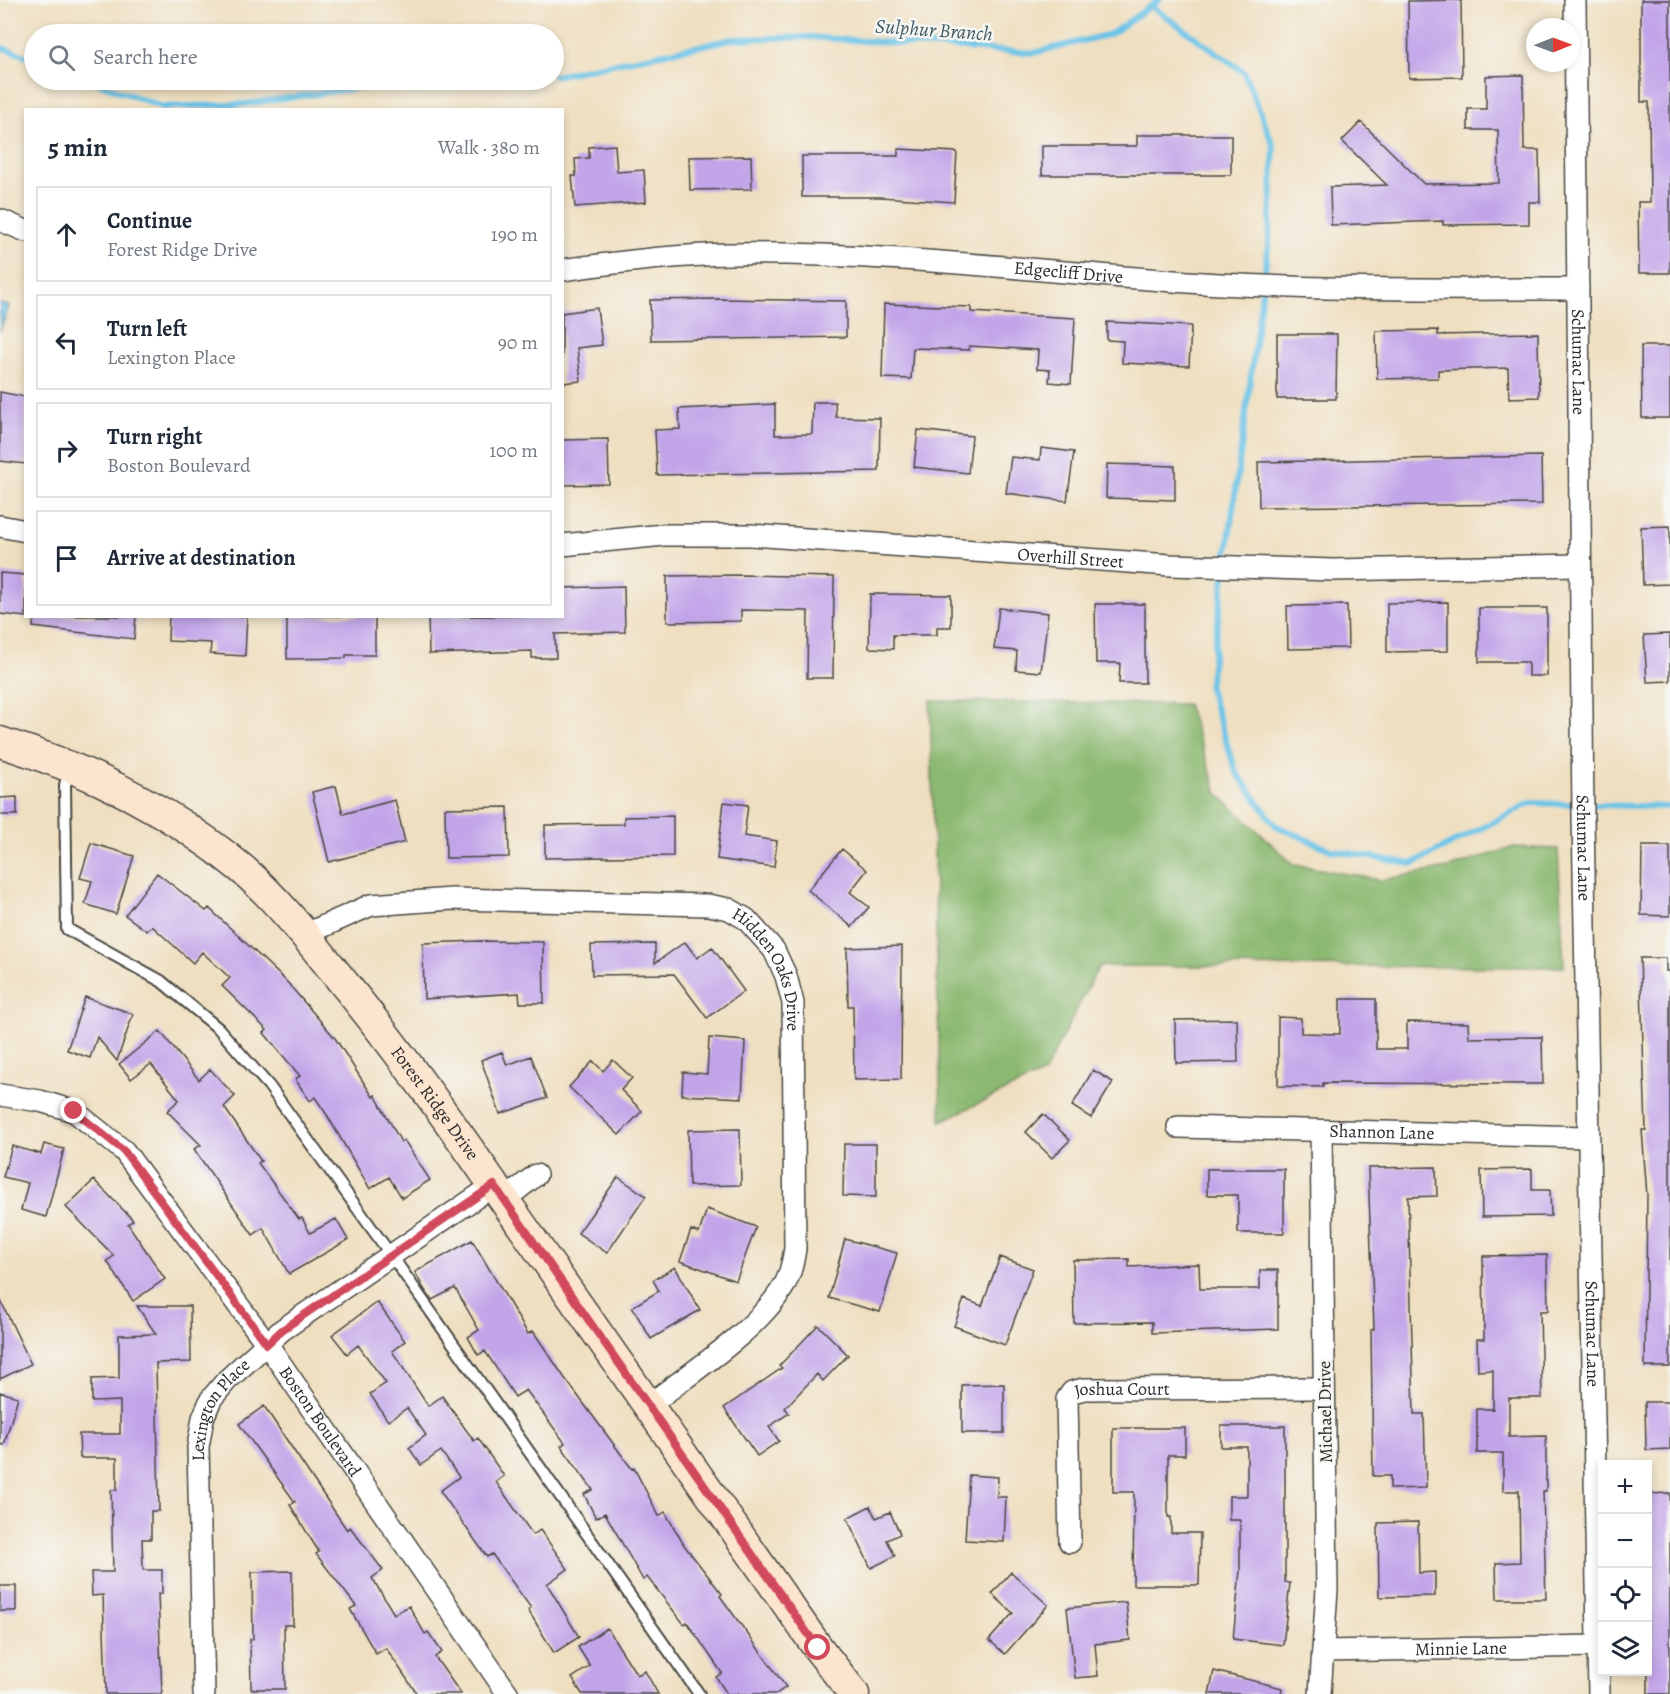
<!DOCTYPE html>
<meta charset="utf-8">
<style>
:root{--surface:#fff;--page:#f6f6f7;--text:#1f2937;--muted:#747a83;--line:#e0e1e3}
body{margin:0;font-family:Alegreya,serif;background:var(--page);color:var(--text)}
.controls{position:absolute;right:18px;bottom:18px;display:grid;overflow:hidden;border-radius:0px;box-shadow:0 3px 9px #0003}
.controls button{width:54px;height:54px;display:grid;place-items:center;padding:0;border:0;border-bottom:2px solid var(--line);background:var(--surface);color:var(--text);font:30px sans-serif}
.compass{position:absolute;left:1526px;top:18px;width:54px;height:54px;border-radius:50%;background:var(--surface);box-shadow:0 3px 9px #0003;rotate:89deg}
.stop{position:absolute;width:18px;height:18px;margin:-14px;border:4px solid #d1495b;border-radius:50%;background:#fff}
.stop.end{background:#d1495b;border-color:#fff;box-shadow:0 2px 6px #0008}
.list{margin:0;padding:0;list-style:none}
h2{display:flex;justify-content:space-between;align-items:center;height:78px;margin:0;padding:0 24px;font-size:26px}
h2 small{font-size:20px;font-weight:400;color:var(--muted)}
.list li{display:grid;grid-template-columns:39px 1fr auto;gap:18px;align-items:center;box-sizing:border-box;height:96px;margin:0 12px 12px;padding:0 12px;border:2px solid var(--line);border-radius:0px}
.list b{display:block;font-size:22px;white-space:nowrap}
.list p{margin:0;font-size:20px;white-space:nowrap;color:var(--muted)}
.list em{font-size:20px;font-style:normal;color:var(--muted)}
.icon{flex:none;width:33px;height:33px;fill:none;stroke:currentColor;stroke-width:2;stroke-linecap:round;stroke-linejoin:round}
.map{position:relative;flex:none;width:1670px;height:1694px;overflow:hidden}
.search{position:absolute;background:var(--surface);box-shadow:0 3px 9px #0003;left:24px;top:24px;width:540px;height:66px;display:flex;align-items:center;gap:15px;box-sizing:border-box;padding:0 21px;border-radius:33px;color:var(--muted);font-size:22px}
.panel{position:absolute;background:var(--surface);box-shadow:0 3px 9px #0003;left:24px;top:108px;width:540px;height:510px;border-radius:0px}
.map>svg:first-child{display:block}
</style>
<div class="map">
<svg width="1670" height="1694" viewBox="0 0 1670 1694">
<rect width="100%" height="100%" fill="#f6f6f2"/>
<filter id="ink" filterUnits="userSpaceOnUse"><feTurbulence type="fractalNoise" baseFrequency=".0167" numOctaves="2"/><feDisplacementMap in="SourceGraphic" scale="12" xChannelSelector="R" yChannelSelector="G"/><feConvolveMatrix kernelMatrix="1 2 1 2 8 2 1 2 1" color-interpolation-filters="sRGB"/></filter>
<filter id="wash" filterUnits="userSpaceOnUse"><feTurbulence type="fractalNoise" baseFrequency=".008" numOctaves="4" result="noise"/><feDisplacementMap in="SourceGraphic" scale="24" xChannelSelector="R" yChannelSelector="G"/><feGaussianBlur stdDeviation="1.35" result="paint"/><feColorMatrix in="noise" values="0 0 0 0 0 0 0 0 0 0 0 0 0 0 0 0 0 1.4 0 .05"/><feComposite in="paint" operator="in"/></filter>
<g filter="url(#wash)">
<rect width="100%" height="100%" fill="#efdfc0"/>
<!-- forest -->
<path fill="#8cb971" stroke="#5c724e" stroke-width="1.5" d="M 930,701 L 1187,704 L 1218,794 L 1293,864 L 1380,880 L 1448,868 L 1514,847 L 1558,849 L 1564,967 L 1099,966 L 1044,1073 L 941,1121 Z"/>
<!-- water -->
<path fill="#69c3e7" stroke="#4a7789" stroke-width="1.5" d="M 0,303 L 9,306 L 0,331 Z"/>
<g fill="none" stroke-linecap="round" stroke-linejoin="round">
<!-- stream -->
<path stroke="#69c3e7" stroke-width="6" d="M 1151,6 L 1244,72 L 1274,147 L 1269,240 L 1209,688 L 1236,772 L 1276,826 L 1331,850 L 1412,864 L 1530,803 L 1670,807
M 0,47 L 34,59
M 554,76 L 733,39 L 810,37 L 1033,53 L 1111,34 L 1159,0
M 89,80 L 163,107 L 245,104 L 413,80"/>
</g>
<g id="blocks">
<!-- building -->
<path fill="#c2a5e9" d="M 1461,0 L 1462,77 L 1409,78 L 1408,1 Z
M 1641,0 L 1670,0 L 1670,273 L 1639,273 L 1638,202 L 1650,202 L 1649,102 L 1641,102 Z
M 1523,75 L 1524,150 L 1539,150 L 1540,202 L 1529,202 L 1529,224 L 1443,225 L 1443,221 L 1331,225 L 1330,187 L 1387,185 L 1342,141 L 1361,122 L 1424,184 L 1499,183 L 1498,130 L 1468,130 L 1468,109 L 1486,109 L 1486,76 Z
M 1137,135 L 1231,135 L 1231,175 L 1042,175 L 1042,146 L 1137,146 Z
M 615,145 L 617,172 L 644,170 L 646,202 L 575,207 L 572,176 L 576,176 L 575,159 L 589,158 L 589,147 Z
M 898,149 L 957,152 L 954,202 L 880,197 L 802,197 L 802,156 L 898,156 Z
M 751,156 L 752,189 L 690,190 L 689,157 Z
M 717,299 L 846,301 L 846,337 L 651,340 L 650,300 Z
M 884,304 L 971,307 L 971,312 L 1075,318 L 1071,384 L 1049,382 L 1050,370 L 1037,369 L 1038,350 L 969,346 L 969,350 L 913,348 L 911,379 L 882,378 Z
M 597,308 L 602,345 L 577,348 L 581,381 L 562,383 L 562,313 Z
M 1107,322 L 1191,326 L 1189,366 L 1122,363 L 1123,341 L 1107,340 Z
M 1438,330 L 1438,335 L 1538,333 L 1539,397 L 1509,398 L 1508,368 L 1438,370 L 1438,378 L 1377,379 L 1376,331 Z
M 1277,334 L 1337,334 L 1336,399 L 1277,399 Z
M 1641,346 L 1670,346 L 1670,418 L 1642,418 Z
M 0,392 L 26,397 L 26,464 L 0,461 Z
M 813,402 L 835,402 L 836,417 L 880,418 L 879,471 L 657,475 L 655,430 L 680,429 L 679,409 L 775,404 L 775,435 L 812,434 Z
M 918,430 L 972,436 L 968,473 L 914,467 Z
M 608,439 L 609,484 L 562,485 L 562,440 Z
M 1041,448 L 1074,452 L 1067,501 L 1006,493 L 1011,457 L 1040,460 Z
M 1541,456 L 1542,504 L 1259,507 L 1258,462 Z
M 1107,464 L 1175,466 L 1175,500 L 1106,498 Z
M 1670,526 L 1670,584 L 1643,585 L 1641,527 Z
M 0,573 L 26,575 L 26,617 L 0,614 Z
M 741,575 L 834,577 L 833,678 L 807,678 L 808,611 L 741,610 L 741,621 L 667,622 L 667,576 Z
M 624,586 L 625,632 L 555,634 L 556,658 L 532,658 L 532,651 L 429,654 L 428,616 L 562,616 L 562,588 Z
M 870,594 L 951,595 L 951,627 L 937,627 L 937,635 L 893,635 L 893,649 L 869,648 Z
M 1448,602 L 1448,651 L 1387,652 L 1387,603 Z
M 1095,604 L 1145,604 L 1145,683 L 1119,683 L 1120,663 L 1096,663 Z
M 1347,605 L 1348,648 L 1288,649 L 1287,606 Z
M 999,608 L 1048,613 L 1041,672 L 1016,670 L 1017,651 L 994,649 Z
M 1479,608 L 1547,608 L 1547,676 L 1528,676 L 1528,662 L 1479,662 Z
M 34,616 L 136,616 L 134,639 L 33,627 Z
M 169,616 L 247,616 L 245,656 L 210,654 L 211,643 L 168,641 Z
M 287,616 L 375,616 L 375,655 L 346,655 L 346,658 L 287,659 Z
M 1670,634 L 1670,681 L 1647,682 L 1644,635 Z
M 336,786 L 343,814 L 395,800 L 405,842 L 329,862 L 312,792 Z
M 17,797 L 17,815 L 0,815 L 0,798 Z
M 724,802 L 748,805 L 744,836 L 777,841 L 774,867 L 717,859 Z
M 508,807 L 509,857 L 446,858 L 445,808 Z
M 673,816 L 673,856 L 545,858 L 545,825 L 624,824 L 624,817 Z
M 91,843 L 134,856 L 116,914 L 85,904 L 92,881 L 80,878 Z
M 1642,846 L 1670,846 L 1670,916 L 1641,915 Z
M 842,849 L 867,870 L 850,892 L 869,907 L 852,927 L 808,890 Z
M 157,873 L 206,911 L 209,908 L 286,981 L 335,1038 L 373,1097 L 375,1095 L 401,1142 L 404,1140 L 430,1180 L 402,1198 L 389,1177 L 370,1189 L 327,1115 L 315,1097 L 310,1101 L 295,1079 L 300,1076 L 264,1033 L 267,1030 L 222,986 L 230,978 L 202,952 L 193,963 L 152,926 L 147,931 L 125,915 Z
M 480,941 L 543,942 L 544,1003 L 520,1003 L 519,993 L 424,999 L 423,943 Z
M 685,942 L 697,958 L 712,947 L 744,991 L 707,1018 L 674,974 L 592,975 L 591,945 L 655,944 L 655,963 Z
M 902,946 L 901,1079 L 854,1080 L 853,1006 L 848,1006 L 847,948 Z
M 1640,958 L 1666,958 L 1666,971 L 1670,971 L 1670,1367 L 1645,1367 L 1647,1196 L 1642,1130 L 1646,1130 Z
M 85,997 L 133,1014 L 117,1061 L 97,1037 L 90,1058 L 67,1050 Z
M 1340,999 L 1376,999 L 1376,1049 L 1407,1049 L 1407,1022 L 1468,1023 L 1469,1038 L 1542,1037 L 1543,1084 L 1323,1083 L 1323,1087 L 1278,1086 L 1278,1017 L 1301,1018 L 1301,1033 L 1340,1034 Z
M 1237,1019 L 1238,1062 L 1176,1063 L 1175,1020 Z
M 160,1031 L 199,1080 L 210,1069 L 235,1096 L 224,1107 L 261,1161 L 258,1163 L 299,1219 L 302,1218 L 310,1233 L 336,1219 L 348,1240 L 289,1274 L 263,1228 L 253,1235 L 194,1149 L 201,1145 L 167,1111 L 179,1100 L 151,1064 L 131,1079 L 119,1064 Z
M 709,1038 L 745,1041 L 742,1098 L 682,1095 L 683,1072 L 707,1074 Z
M 502,1052 L 507,1065 L 531,1056 L 547,1098 L 500,1114 L 481,1060 Z
M 613,1060 L 632,1078 L 621,1090 L 642,1111 L 619,1135 L 569,1087 L 593,1061 L 603,1071 Z
M 1093,1070 L 1113,1082 L 1091,1118 L 1072,1106 Z
M 1043,1114 L 1070,1140 L 1052,1158 L 1026,1132 Z
M 740,1129 L 741,1185 L 689,1186 L 688,1130 Z
M 44,1144 L 64,1149 L 46,1217 L 21,1210 L 28,1183 L 3,1177 L 12,1146 L 41,1154 Z
M 844,1144 L 876,1144 L 876,1197 L 843,1196 Z
M 1436,1167 L 1437,1196 L 1408,1197 L 1414,1414 L 1424,1414 L 1426,1488 L 1390,1489 L 1390,1476 L 1373,1476 L 1371,1330 L 1374,1329 L 1368,1168 Z
M 1207,1169 L 1284,1169 L 1284,1233 L 1238,1233 L 1238,1195 L 1207,1195 Z
M 1532,1169 L 1532,1190 L 1550,1190 L 1551,1216 L 1482,1217 L 1481,1170 Z
M 618,1177 L 646,1196 L 607,1253 L 578,1233 Z
M 94,1180 L 133,1220 L 128,1224 L 165,1279 L 133,1301 L 107,1261 L 114,1256 L 66,1207 Z
M 707,1209 L 756,1227 L 736,1281 L 680,1261 L 691,1230 L 699,1233 Z
M 845,1239 L 897,1253 L 880,1312 L 829,1298 Z
M 472,1240 L 528,1334 L 533,1331 L 564,1377 L 632,1469 L 634,1468 L 659,1516 L 665,1512 L 684,1545 L 722,1594 L 720,1596 L 786,1687 L 776,1694 L 727,1694 L 716,1677 L 722,1673 L 687,1622 L 684,1624 L 647,1577 L 643,1580 L 605,1513 L 596,1518 L 584,1494 L 593,1490 L 561,1446 L 565,1443 L 526,1390 L 515,1397 L 485,1351 L 478,1355 L 468,1337 L 479,1330 L 455,1288 L 432,1300 L 424,1289 L 415,1272 Z
M 1547,1255 L 1548,1311 L 1540,1311 L 1542,1398 L 1509,1398 L 1509,1437 L 1546,1436 L 1546,1491 L 1543,1491 L 1546,1599 L 1497,1599 L 1496,1563 L 1520,1562 L 1519,1491 L 1503,1491 L 1503,1453 L 1477,1453 L 1477,1409 L 1493,1409 L 1493,1370 L 1478,1371 L 1477,1339 L 1484,1339 L 1483,1256 Z
M 1000,1257 L 1033,1269 L 1005,1345 L 954,1326 L 964,1299 L 982,1306 Z
M 1129,1259 L 1129,1267 L 1199,1264 L 1200,1289 L 1260,1289 L 1260,1270 L 1278,1270 L 1278,1329 L 1152,1333 L 1152,1322 L 1074,1323 L 1073,1260 Z
M 675,1267 L 700,1310 L 651,1339 L 632,1307 L 659,1291 L 653,1280 Z
M 0,1299 L 31,1364 L 0,1379 Z
M 377,1302 L 405,1341 L 392,1351 L 428,1406 L 442,1396 L 474,1441 L 478,1438 L 504,1476 L 496,1482 L 533,1535 L 540,1530 L 568,1569 L 547,1584 L 579,1637 L 554,1653 L 528,1610 L 531,1608 L 492,1554 L 487,1557 L 440,1491 L 459,1477 L 441,1451 L 421,1465 L 409,1448 L 426,1435 L 407,1408 L 388,1421 L 370,1394 L 386,1383 L 358,1345 L 347,1354 L 332,1335 Z
M 137,1306 L 190,1306 L 191,1362 L 156,1363 L 159,1511 L 151,1511 L 151,1539 L 142,1539 L 143,1570 L 162,1570 L 162,1594 L 158,1594 L 162,1694 L 106,1694 L 103,1595 L 92,1596 L 91,1572 L 113,1572 L 111,1490 L 117,1490 L 117,1458 L 80,1458 L 79,1434 L 120,1434 L 120,1401 L 92,1402 L 92,1379 L 119,1378 L 119,1335 L 156,1334 Z
M 818,1325 L 848,1355 L 823,1381 L 817,1374 L 785,1408 L 789,1413 L 769,1427 L 779,1441 L 757,1456 L 724,1408 L 782,1368 L 779,1366 Z
M 1004,1384 L 1004,1433 L 962,1433 L 962,1385 Z
M 0,1392 L 18,1397 L 4,1445 L 0,1444 Z
M 1645,1402 L 1670,1402 L 1670,1449 L 1646,1450 Z
M 264,1406 L 347,1530 L 350,1527 L 383,1570 L 372,1578 L 394,1614 L 409,1606 L 425,1634 L 428,1632 L 442,1652 L 435,1657 L 461,1694 L 417,1694 L 386,1648 L 376,1654 L 350,1609 L 356,1606 L 316,1554 L 319,1552 L 290,1505 L 295,1502 L 239,1424 Z
M 1221,1426 L 1285,1426 L 1285,1582 L 1290,1583 L 1283,1645 L 1233,1639 L 1240,1571 L 1240,1520 L 1229,1520 L 1229,1496 L 1247,1496 L 1247,1447 L 1221,1447 Z
M 1113,1428 L 1185,1428 L 1185,1455 L 1168,1455 L 1168,1517 L 1171,1517 L 1171,1533 L 1200,1533 L 1199,1585 L 1133,1585 L 1134,1492 L 1113,1492 Z
M 969,1475 L 998,1477 L 997,1497 L 1006,1497 L 1004,1542 L 965,1540 Z
M 1670,1493 L 1670,1694 L 1648,1694 L 1647,1494 Z
M 870,1506 L 876,1518 L 890,1512 L 900,1534 L 887,1540 L 895,1556 L 871,1568 L 847,1518 Z
M 1418,1522 L 1419,1573 L 1435,1572 L 1435,1596 L 1379,1597 L 1378,1523 Z
M 292,1571 L 293,1625 L 284,1625 L 285,1689 L 251,1689 L 250,1639 L 253,1639 L 252,1572 Z
M 1011,1572 L 1048,1605 L 1005,1654 L 989,1640 L 1013,1613 L 992,1594 Z
M 0,1586 L 16,1586 L 16,1611 L 0,1611 Z
M 1126,1602 L 1130,1640 L 1095,1644 L 1098,1676 L 1075,1678 L 1067,1608 Z
M 607,1628 L 637,1675 L 645,1671 L 658,1694 L 582,1694 L 572,1678 L 590,1666 L 578,1647 Z
M 1214,1671 L 1282,1688 L 1281,1694 L 1209,1694 Z"/>
</g>
</g>
<g filter="url(#ink)">
<use href="#blocks" fill-opacity="0" stroke="#484641" stroke-width="1.5"/>
<g fill="none" stroke-linecap="round" stroke-linejoin="round">
<!-- service casing -->
<g stroke="#484641" stroke-width="14">
<path id="service" d="M 69,769 L 65,785 L 67,929 L 161,981 L 219,1029 L 269,1086 L 391,1255 L 699,1694"/>
</g>
<!-- minor casing -->
<g stroke="#484641" stroke-width="24">
<g id="minor">
<path id="s1" d="M 1575,0 L 1583,817 L 1599,1694"/>
<path d="M 0,220 L 26,231"/>
<path id="s2" d="M 562,270 C 618,262 674,255 730,254 C 879,252 1026,270 1174,281 C 1308,291 1443,289 1578,289"/>
<path d="M 0,526 L 26,531"/>
<path id="s3" d="M 562,545 L 664,535 L 751,535 L 1170,565 L 1333,570 L 1580,565"/>
<path id="s4" d="M 304,935 L 371,905 L 452,899 L 708,905 L 729,909 L 746,919 L 774,950 L 786,976 L 793,1003 L 795,1249 C 793,1261 791,1273 785,1284 C 760,1329 690,1373 649,1405"/>
<path id="s5" d="M 0,1095 L 40,1101 L 74,1111 L 124,1151 L 267,1344 L 508,1694"/>
<path id="s6" d="M 1178,1127 L 1587,1137"/>
<path d="M 504,1200 L 536,1175"/>
<path id="s7" d="M 1070,1542 L 1067,1399 L 1072,1392 L 1084,1389 L 1324,1388"/>
<path id="s8" d="M 1323,1651 L 1598,1646"/>
<path id="s9" d="M 204,1694 L 198,1447 L 203,1418 L 211,1399 L 227,1380 L 282,1330 L 494,1185"/>
<path d="M 1320,1694 L 1327,1589 L 1321,1131"/>
</g>
</g>
<!-- secondary casing -->
<g stroke="#484641" stroke-width="33">
<g id="secondary">
<path id="s10" d="M 0,742 C 88,769 171,810 242,869 C 276,898 306,936 334,971 C 394,1044 449,1120 502,1197 C 607,1347 713,1497 818,1648 L 854,1694"/>
</g>
</g>
<!-- service -->
<use href="#service" stroke="#fff" stroke-width="10"/>
<!-- minor -->
<use href="#minor" stroke="#fff" stroke-width="21"/>
<!-- secondary -->
<use href="#secondary" stroke="#fce5cf" stroke-width="30"/>
</g>
</g>
<g fill="none" stroke-linecap="round" stroke-linejoin="round" filter="url(#ink)">
<!-- route -->
<path stroke="#d1495b" stroke-width="8" d="M 74,1111 L 124,1151 L 267,1344 L 282,1330 L 494,1185 L 818,1648"/>
</g>
<g text-anchor="middle" dominant-baseline="central" stroke-width="5" stroke-linejoin="round" paint-order="stroke">
<!-- street labels -->
<g font-size="18" fill="#2b2b2b" stroke="#f6f6f2">
<text stroke="none"><textPath href="#s2" startOffset="508">Edgecliff Drive</textPath></text>
<text stroke="none"><textPath href="#s1" startOffset="362">Schumac Lane</textPath></text>
<text stroke="none"><textPath href="#s3" startOffset="510">Overhill Street</textPath></text>
<text stroke="none"><textPath href="#s1" startOffset="848">Schumac Lane</textPath></text>
<text stroke="none"><textPath href="#s4" startOffset="508">Hidden Oaks Drive</textPath></text>
<text stroke="none"><textPath href="#s10" startOffset="579">Forest Ridge Drive</textPath></text>
<text stroke="none"><textPath href="#s6" startOffset="204">Shannon Lane</textPath></text>
<text stroke="none"><textPath href="#s1" startOffset="1334">Schumac Lane</textPath></text>
<text stroke="none"><textPath href="#s7" startOffset="202">Joshua Court</textPath></text>
<text transform="translate(1325 1412) rotate(-91)">Michael Drive</text>
<text stroke="none"><textPath href="#s9" startOffset="291">Lexington Place</textPath></text>
<text stroke="none"><textPath href="#s5" startOffset="474">Boston Boulevard</textPath></text>
<text stroke="none"><textPath href="#s8" startOffset="138">Minnie Lane</textPath></text>
</g>
<!-- water labels -->
<g font-size="20" font-style="italic" fill="#3e5963" stroke="#f6f6f2">
<text transform="translate(934 30) rotate(4)">Sulphur Branch</text>
</g>
</g>
</svg>
<div class="controls">
<button>+</button>
<button>−</button>
<button><svg class="icon" aria-label="locate" viewBox="0 0 24 24"><circle cx="12" cy="12" r="6"/><path d="M12 2v4M12 18v4M2 12h4M18 12h4"/></svg></button>
<button><svg class="icon" aria-label="layers" viewBox="0 0 24 24"><path d="M12 4l9 5-9 5-9-5zM3 14l9 5 9-5"/></svg></button>
</div>
<svg class="compass" viewBox="-18 -18 36 36"><path d="M0-13l5 13h-10z" fill="#e53935"/><path d="M0 13l5-13h-10z" fill="#747a83"/></svg>
<div class="stop" style="left:818px;top:1648px"></div>
<div class="stop end" style="left:74px;top:1111px"></div>
<div class="search"><svg class="icon" aria-label="search" viewBox="0 0 24 24"><circle cx="10" cy="10" r="6"/><path d="M15 15l6 6"/></svg>Search here</div>
<section class="panel">
<h2>5 min<small>Walk · 380 m</small></h2>
<ul class="list">
<li><svg class="icon" aria-label="ahead" viewBox="0 0 24 24"><path d="M12 20V5M6 11l6-6 6 6"/></svg><div><b>Continue</b><p>Forest Ridge Drive</p></div><em>190 m</em></li>
<li><svg class="icon" aria-label="left" viewBox="0 0 24 24"><path d="M17 20v-9H6M10 6l-5 5 5 5"/></svg><div><b>Turn left</b><p>Lexington Place</p></div><em>90 m</em></li>
<li><svg class="icon" aria-label="right" viewBox="0 0 24 24"><path d="M7 20v-9h11M14 6l5 5-5 5"/></svg><div><b>Turn right</b><p>Boston Boulevard</p></div><em>100 m</em></li>
<li><svg class="icon" aria-label="arrive" viewBox="0 0 24 24"><path d="M6 21V4h12l-3 4 3 4H6"/></svg><div><b>Arrive at destination</b></div></li>
</ul>
</section>
</div>
